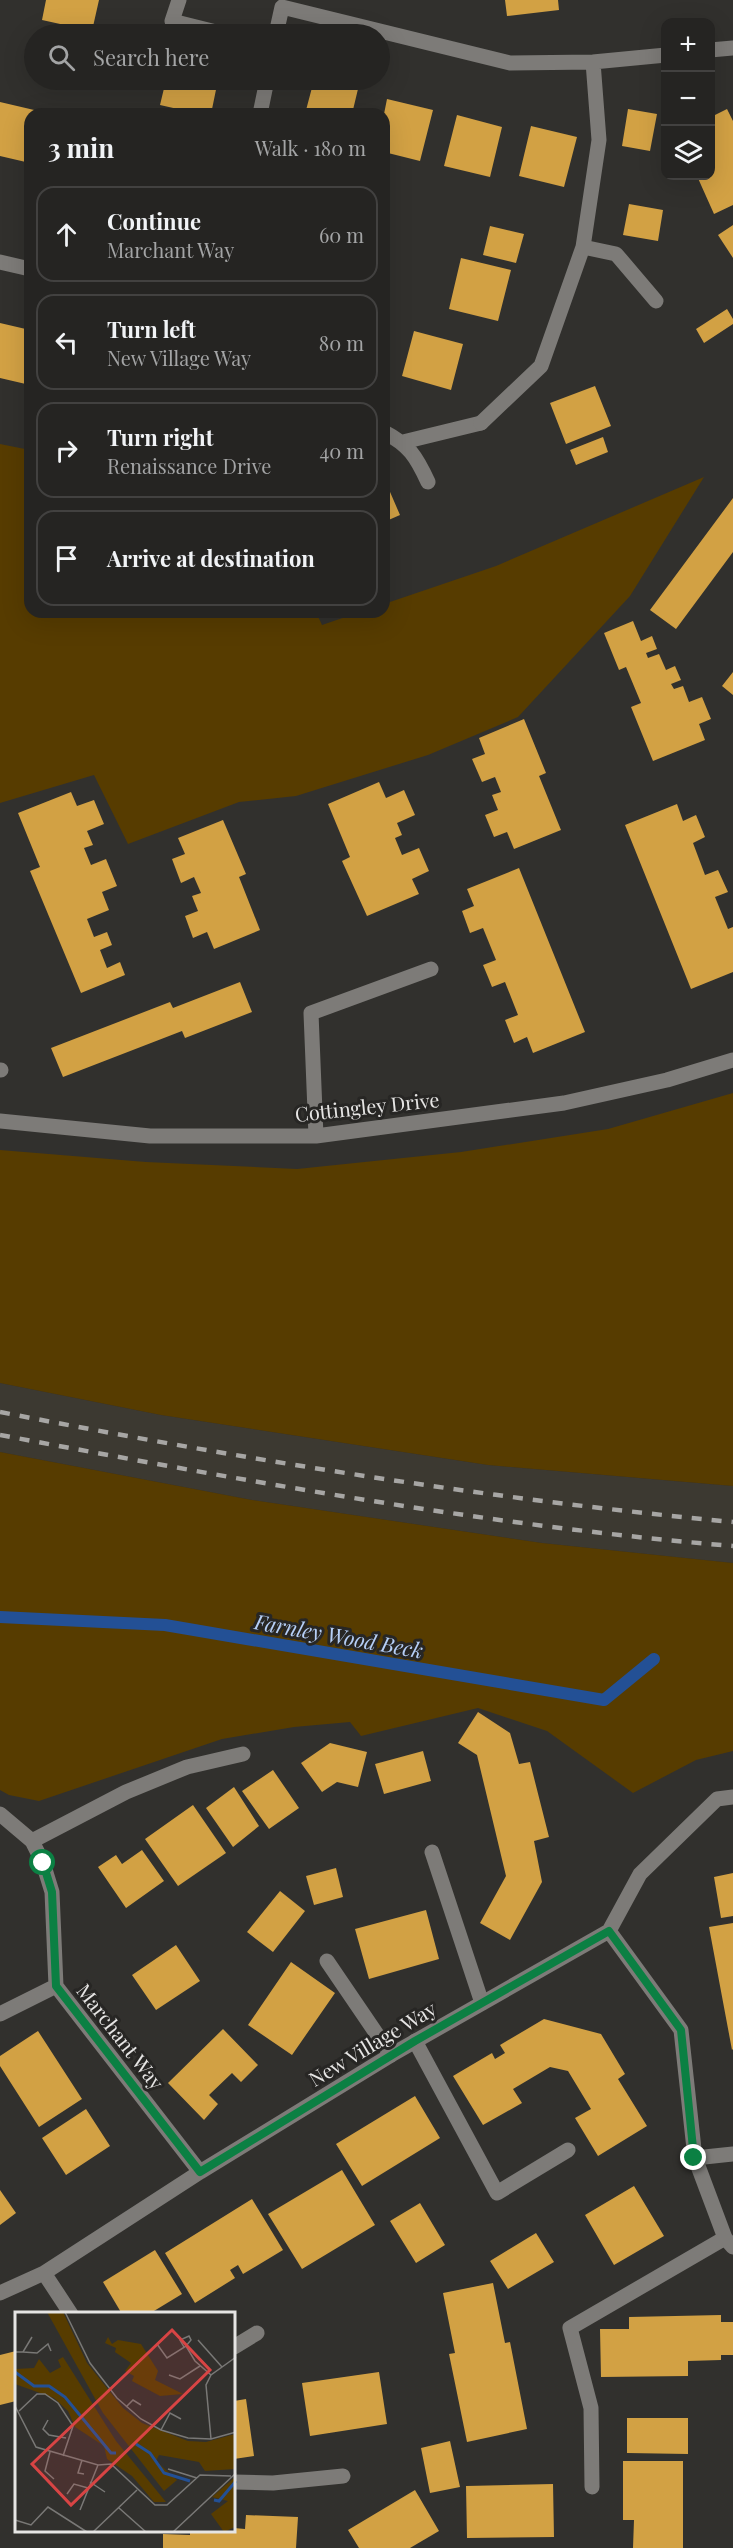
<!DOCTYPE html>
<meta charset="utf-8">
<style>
:root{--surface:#252422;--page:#31302f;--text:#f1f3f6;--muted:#a3a4a5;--line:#424140}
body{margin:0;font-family:"Playfair Display",serif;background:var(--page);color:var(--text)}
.controls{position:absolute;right:18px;top:18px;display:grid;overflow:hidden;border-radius:12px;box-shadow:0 6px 24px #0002}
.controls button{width:54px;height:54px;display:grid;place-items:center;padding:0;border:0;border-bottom:2px solid var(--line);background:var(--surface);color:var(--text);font:30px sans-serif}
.stop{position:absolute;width:18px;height:18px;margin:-14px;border:4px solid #0b8043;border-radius:50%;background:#fff}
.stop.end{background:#0b8043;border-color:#fff;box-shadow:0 2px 6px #0008}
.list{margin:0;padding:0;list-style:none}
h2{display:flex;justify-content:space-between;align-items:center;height:78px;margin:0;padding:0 24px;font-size:26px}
h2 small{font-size:20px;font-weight:400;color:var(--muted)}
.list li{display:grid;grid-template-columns:39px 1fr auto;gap:18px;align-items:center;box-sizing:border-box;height:96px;margin:0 12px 12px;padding:0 12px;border:2px solid var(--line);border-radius:18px}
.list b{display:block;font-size:22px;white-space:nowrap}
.list p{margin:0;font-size:20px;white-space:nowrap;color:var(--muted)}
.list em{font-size:20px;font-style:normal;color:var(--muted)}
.icon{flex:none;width:33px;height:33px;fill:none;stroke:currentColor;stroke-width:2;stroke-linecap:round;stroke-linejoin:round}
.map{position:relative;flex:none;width:733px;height:2548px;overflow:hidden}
.search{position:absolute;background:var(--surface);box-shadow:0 6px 24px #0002;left:24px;top:24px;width:366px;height:66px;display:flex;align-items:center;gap:15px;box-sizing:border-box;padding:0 21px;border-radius:33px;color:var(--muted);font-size:22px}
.panel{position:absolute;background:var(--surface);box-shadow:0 6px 24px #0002;left:24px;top:108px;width:366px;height:510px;border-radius:18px}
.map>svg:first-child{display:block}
</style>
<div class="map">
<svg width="733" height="2548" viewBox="0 0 733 2548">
<rect width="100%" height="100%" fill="#31302d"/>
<!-- built -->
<path fill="#3c3931" d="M 0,1383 L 161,1415 L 488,1465 L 733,1486 L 733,1563 L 542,1543 L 252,1500 L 0,1452 Z"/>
<!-- green -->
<path fill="#573c00" d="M 0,444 L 30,450 L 30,612 L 316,612 L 322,625 L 360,612 L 384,612 L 384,604 L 496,566 L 704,477 L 630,596 L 518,717 L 428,755 L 296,796 L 239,802 L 128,844 L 94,775 L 0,803 Z
M 733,1093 L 733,1486 L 488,1465 L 161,1415 L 0,1383 L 0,1150 L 146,1162 L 297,1169 L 461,1152 L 608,1129 Z
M 0,1452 L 252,1500 L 542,1543 L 733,1563 L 733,1751 L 696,1760 L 633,1793 L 547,1731 L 478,1708 L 361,1736 L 350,1722 L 294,1727 L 222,1739 L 39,1801 L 9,1795 L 0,1790 Z"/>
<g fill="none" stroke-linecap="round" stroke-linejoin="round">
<!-- stream -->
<path stroke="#235095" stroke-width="12" d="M 0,1617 L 165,1625 L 604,1700 L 654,1659"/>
</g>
<!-- building -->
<path fill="#d2a144" d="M 46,0 L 99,0 L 92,31 L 42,20 Z
M 505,0 L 558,0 L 559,10 L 507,16 Z
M 166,80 L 218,80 L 211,114 L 200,114 L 160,105 Z
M 314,80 L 358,89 L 352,114 L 305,114 Z
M 387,99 L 433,110 L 420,161 L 384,152 L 384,114 Z
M 0,102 L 47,113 L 30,114 L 30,163 L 0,156 Z
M 628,109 L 657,114 L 650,151 L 622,146 Z
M 727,109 L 733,121 L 733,205 L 714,214 L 697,176 L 711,176 L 711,117 Z
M 457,115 L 502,127 L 490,177 L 444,166 Z
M 531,126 L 577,137 L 564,187 L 519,176 Z
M 629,204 L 663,210 L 658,241 L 623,235 Z
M 733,225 L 733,258 L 718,235 Z
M 490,226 L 524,234 L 516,263 L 483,255 Z
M 461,258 L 511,270 L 498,321 L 449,309 Z
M 727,309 L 733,319 L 733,324 L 704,343 L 696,329 Z
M 0,323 L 30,330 L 30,385 L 0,378 Z
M 414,331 L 463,344 L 451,390 L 402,376 Z
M 595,386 L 611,426 L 566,444 L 550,403 Z
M 603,437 L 608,452 L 576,465 L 570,450 Z
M 384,478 L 400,515 L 384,522 Z
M 733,498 L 733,552 L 676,629 L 650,610 Z
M 633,621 L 641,641 L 652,636 L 657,649 L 646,653 L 648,658 L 659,654 L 666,670 L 675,666 L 681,680 L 671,684 L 674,689 L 683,686 L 689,702 L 702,697 L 711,719 L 699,724 L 705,740 L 653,761 L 631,707 L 641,703 L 626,667 L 619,670 L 604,633 Z
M 733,672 L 733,695 L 722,686 Z
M 524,719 L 546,773 L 539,776 L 561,830 L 514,849 L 507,832 L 494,837 L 485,815 L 498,810 L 492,795 L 501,792 L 495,777 L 482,782 L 472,759 L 485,754 L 479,738 Z
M 379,782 L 386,798 L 404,790 L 415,815 L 397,823 L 402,835 L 395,838 L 402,855 L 419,848 L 429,871 L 412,879 L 419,894 L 367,916 L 342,861 L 350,857 L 328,804 Z
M 71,792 L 77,806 L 94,800 L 104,824 L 87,831 L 93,845 L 84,848 L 91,865 L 106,859 L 117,886 L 102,892 L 109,910 L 87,919 L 94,937 L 107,932 L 112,945 L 100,950 L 107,968 L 120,962 L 125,975 L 81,993 L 30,871 L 40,867 L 18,813 Z
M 677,804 L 683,821 L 696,815 L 705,837 L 693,843 L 705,875 L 718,870 L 728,892 L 715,897 L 728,929 L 733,927 L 733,972 L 691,989 L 625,825 Z
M 223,820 L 246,874 L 239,877 L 260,930 L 214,949 L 207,932 L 193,938 L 185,916 L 198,911 L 192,896 L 201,893 L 194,877 L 181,883 L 172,859 L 185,854 L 178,838 Z
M 519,868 L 585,1032 L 533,1053 L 527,1037 L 514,1043 L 505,1020 L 518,1015 L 505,982 L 492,987 L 488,977 L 483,965 L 496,960 L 483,928 L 470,933 L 462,911 L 474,906 L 467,889 Z
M 240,982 L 252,1012 L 185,1038 L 182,1031 L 63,1077 L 51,1048 L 170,1002 L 173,1008 Z
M 478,1712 L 510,1733 L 519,1764 L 530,1762 L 549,1837 L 534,1841 L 542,1882 L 510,1940 L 480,1923 L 506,1876 L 477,1755 L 458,1743 Z
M 330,1743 L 367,1752 L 358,1787 L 337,1782 L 322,1792 L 301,1763 Z
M 423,1751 L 431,1781 L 384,1794 L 375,1764 Z
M 273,1770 L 299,1808 L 269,1829 L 242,1791 Z
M 234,1787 L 259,1826 L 233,1847 L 206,1808 Z
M 193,1805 L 226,1853 L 178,1886 L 145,1839 Z
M 142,1850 L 164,1881 L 126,1908 L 98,1867 L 116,1855 L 122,1864 Z
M 336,1868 L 343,1897 L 314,1905 L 306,1876 Z
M 733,1873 L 733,1916 L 721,1918 L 714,1877 Z
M 280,1891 L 305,1911 L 273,1952 L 247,1932 Z
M 426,1910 L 439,1959 L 369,1979 L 355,1929 Z
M 733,1923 L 733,2049 L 732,2050 L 709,1927 Z
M 176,1945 L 200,1981 L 156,2010 L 132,1975 Z
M 291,1962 L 335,1993 L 292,2055 L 248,2025 Z
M 544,2019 L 601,2034 L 625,2074 L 618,2079 L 647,2126 L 598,2156 L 575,2118 L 591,2109 L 568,2071 L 550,2067 L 513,2089 L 522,2103 L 483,2125 L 453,2076 L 492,2053 L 495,2059 L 505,2053 L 500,2045 Z
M 223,2029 L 258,2065 L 241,2082 L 232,2073 L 209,2095 L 218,2104 L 204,2120 L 168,2083 Z
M 38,2031 L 82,2099 L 39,2127 L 0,2066 L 0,2056 Z
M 415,2096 L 440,2138 L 362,2186 L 336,2144 Z
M 86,2109 L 110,2146 L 66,2175 L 42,2138 Z
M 342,2170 L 375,2225 L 302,2269 L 268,2214 Z
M 634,2186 L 664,2236 L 614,2265 L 585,2215 Z
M 0,2190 L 16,2213 L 0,2225 Z
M 252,2199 L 283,2250 L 243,2274 L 238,2265 L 230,2270 L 235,2278 L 195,2303 L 165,2253 Z
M 420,2203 L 445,2245 L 416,2263 L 390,2221 Z
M 536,2233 L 554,2262 L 508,2289 L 490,2261 Z
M 155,2250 L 182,2294 L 149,2314 L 122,2314 L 103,2282 Z
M 493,2283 L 505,2343 L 510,2342 L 527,2429 L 467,2442 L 449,2354 L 455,2353 L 443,2293 Z
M 721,2315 L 721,2322 L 733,2322 L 733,2355 L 721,2355 L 721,2360 L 688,2361 L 688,2376 L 601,2377 L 600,2329 L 629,2329 L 629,2317 Z
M 16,2351 L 16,2401 L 0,2405 L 0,2355 Z
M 379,2372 L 387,2424 L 310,2436 L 302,2383 Z
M 246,2399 L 254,2456 L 234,2459 L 234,2401 Z
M 627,2418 L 688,2418 L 688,2454 L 627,2453 Z
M 450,2441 L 460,2487 L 430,2493 L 421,2448 Z
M 623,2461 L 683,2461 L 683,2548 L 633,2548 L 634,2520 L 623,2520 Z
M 553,2484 L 554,2537 L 467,2538 L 466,2486 Z
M 415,2490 L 439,2531 L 410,2548 L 359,2548 L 348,2530 Z
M 246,2515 L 298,2517 L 296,2548 L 163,2548 L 163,2534 L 190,2535 L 190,2532 L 234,2532 L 234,2528 L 245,2529 Z"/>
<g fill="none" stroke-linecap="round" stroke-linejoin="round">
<!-- lane -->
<path stroke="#7d7b78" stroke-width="15" d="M 179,0 L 172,21 L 224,34
M 384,432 C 409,445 416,456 428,482
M 403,442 L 481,423
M 0,1070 L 1,1070
M 432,1852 L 482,2003
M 327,1961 L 391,2055
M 415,2041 L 497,2193 L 568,2150
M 234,2347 L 257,2333"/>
<!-- street -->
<path stroke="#7d7b78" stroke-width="15" d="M 276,34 L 282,7 L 510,63 L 593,62 L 666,55
M 710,50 L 733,48
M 260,114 L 267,80
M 583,247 L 616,254 L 656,301
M 0,262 L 30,269
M 481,423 L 541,366 L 583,247 L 599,140 L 593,62
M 0,1121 L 150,1136 L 316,1136 L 564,1103 L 667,1080 L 733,1060
M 316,1136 L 311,1013 L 431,969
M 0,1814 L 32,1841 L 43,1863 L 52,1892 L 56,1986 L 200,2172
M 32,1841 L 126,1792 L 187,1767 L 243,1754
M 609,1931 L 681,2030 L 695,2158 L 725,2238 L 733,2247
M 0,2014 L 56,1986
M 695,2158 L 733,2154
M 44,2273 L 71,2314
M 0,2293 L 44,2273 L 200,2172 L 391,2055 L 609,1931 L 640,1874 L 717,1799 L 733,1797
M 234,2482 L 273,2483 L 343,2476
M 592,2487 L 591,2408 L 570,2328 L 725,2238"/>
<!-- rail -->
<path stroke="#a7a6a4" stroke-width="4.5" stroke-dasharray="10 10" stroke-linecap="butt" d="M 0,1412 C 242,1459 487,1499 733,1522
M 0,1435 C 242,1480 488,1526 733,1546"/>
</g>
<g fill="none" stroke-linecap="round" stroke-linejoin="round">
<!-- route -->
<path stroke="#0b8043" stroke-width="8" d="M 43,1863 L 52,1892 L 56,1986 L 200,2172 L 415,2041 L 609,1931 L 681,2030 L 694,2158"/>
</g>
<g text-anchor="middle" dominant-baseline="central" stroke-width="6" stroke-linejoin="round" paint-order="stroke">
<!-- street labels -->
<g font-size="20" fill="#e6e5e4" stroke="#272624">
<text transform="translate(367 1106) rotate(-6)">Cottingley Drive</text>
<text transform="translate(121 2036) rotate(52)">Marchant Way</text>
<text transform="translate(372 2043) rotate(-31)">New Village Way</text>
</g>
<!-- water labels -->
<g font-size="21" font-style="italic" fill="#b6cff6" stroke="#272624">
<text transform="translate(339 1635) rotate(10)">Farnley Wood Beck</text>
</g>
</g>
<!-- overview -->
<g transform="translate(15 2312)">
<rect width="220" height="220" fill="#31302d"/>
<path d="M 32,0 L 48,0 L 72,51 L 108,96 L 127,111 L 173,129 L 191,130 L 220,122 L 220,157 L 190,159 L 184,150 L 144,143 L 141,149 L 162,168 L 149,179 L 88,101 ZM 93,25 L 97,32 L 103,28 L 126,32 L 143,59 L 140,68 L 168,82 L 145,84 L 117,69 L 119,64 L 110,59 L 116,51 L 100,40 L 101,36 L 90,31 ZM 48,45 L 101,129 L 151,190 L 139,190 L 117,164 L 92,147 L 89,134 L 60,115 L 53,99 L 39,86 L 0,72 L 1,57 L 19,56 L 24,47 L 35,61 L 46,55 L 43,48 ZM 220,165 L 220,215 L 209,220 L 196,202 L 213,189 L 197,185 Z" fill="#573c00"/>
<path fill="none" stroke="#235095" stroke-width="3" d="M 0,60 L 19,74 L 34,74 L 50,85 L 96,141 L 101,141M 121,132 L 135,141 L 149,161 L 175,169M 199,188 L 204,189 L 221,169"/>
<path fill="none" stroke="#797876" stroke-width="1.5" d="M 50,0 L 75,51 L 102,86 L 126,107 L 146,118 L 173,126 L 196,127 L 221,120M 183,28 L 207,55M 142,32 L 152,46 L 171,34 L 180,49 L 196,63M 169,35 L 165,28 L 174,24 L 176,28 L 171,34M 0,40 L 8,40 L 17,25M 8,40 L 22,41 L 33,32 L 36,39M 154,63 L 165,67 L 185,54M 0,94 L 21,135 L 83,153 L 96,152 L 140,193 L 152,193 L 185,163 L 216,164M 111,95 L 118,88 L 126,93M 4,99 L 22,82 L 30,82 L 43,91 L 58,114 L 48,144M 33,108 L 28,117 L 34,123 L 51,126M 146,118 L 155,101 L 166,107M 196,127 L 191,73 L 196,63 L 221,45M 35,140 L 30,159 L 39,167M 67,148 L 63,161 L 69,162M 0,151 L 0,170M 153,157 L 182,166M 75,170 L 90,180M 52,182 L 59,172 L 73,176M 104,196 L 131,220M 65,198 L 83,153M 0,208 L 16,213 L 33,195 L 72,220M 78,220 L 122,178M 158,220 L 221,161"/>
<path fill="#d84444" fill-opacity="0.15" stroke="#d84444" stroke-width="3" d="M 157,18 L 195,58 L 56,193 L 17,152 Z"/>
<rect width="220" height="220" fill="none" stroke="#e6e5e4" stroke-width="3"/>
</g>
</svg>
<div class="controls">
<button>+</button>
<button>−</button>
<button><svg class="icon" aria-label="layers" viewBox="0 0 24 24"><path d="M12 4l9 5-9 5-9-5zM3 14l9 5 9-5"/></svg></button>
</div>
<div class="stop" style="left:43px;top:1863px"></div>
<div class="stop end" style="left:694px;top:2158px"></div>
<div class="search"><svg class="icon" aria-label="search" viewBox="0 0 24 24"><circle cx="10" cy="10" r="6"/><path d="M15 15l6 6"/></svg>Search here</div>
<section class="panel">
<h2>3 min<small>Walk · 180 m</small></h2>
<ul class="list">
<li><svg class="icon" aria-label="ahead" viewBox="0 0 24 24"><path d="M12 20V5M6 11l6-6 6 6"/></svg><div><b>Continue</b><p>Marchant Way</p></div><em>60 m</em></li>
<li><svg class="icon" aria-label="left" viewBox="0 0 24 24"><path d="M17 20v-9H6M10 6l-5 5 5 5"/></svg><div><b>Turn left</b><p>New Village Way</p></div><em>80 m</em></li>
<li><svg class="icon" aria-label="right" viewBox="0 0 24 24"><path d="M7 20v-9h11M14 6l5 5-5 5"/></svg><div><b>Turn right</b><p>Renaissance Drive</p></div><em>40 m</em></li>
<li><svg class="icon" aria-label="arrive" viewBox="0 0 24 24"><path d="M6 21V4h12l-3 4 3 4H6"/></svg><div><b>Arrive at destination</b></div></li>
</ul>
</section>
</div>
